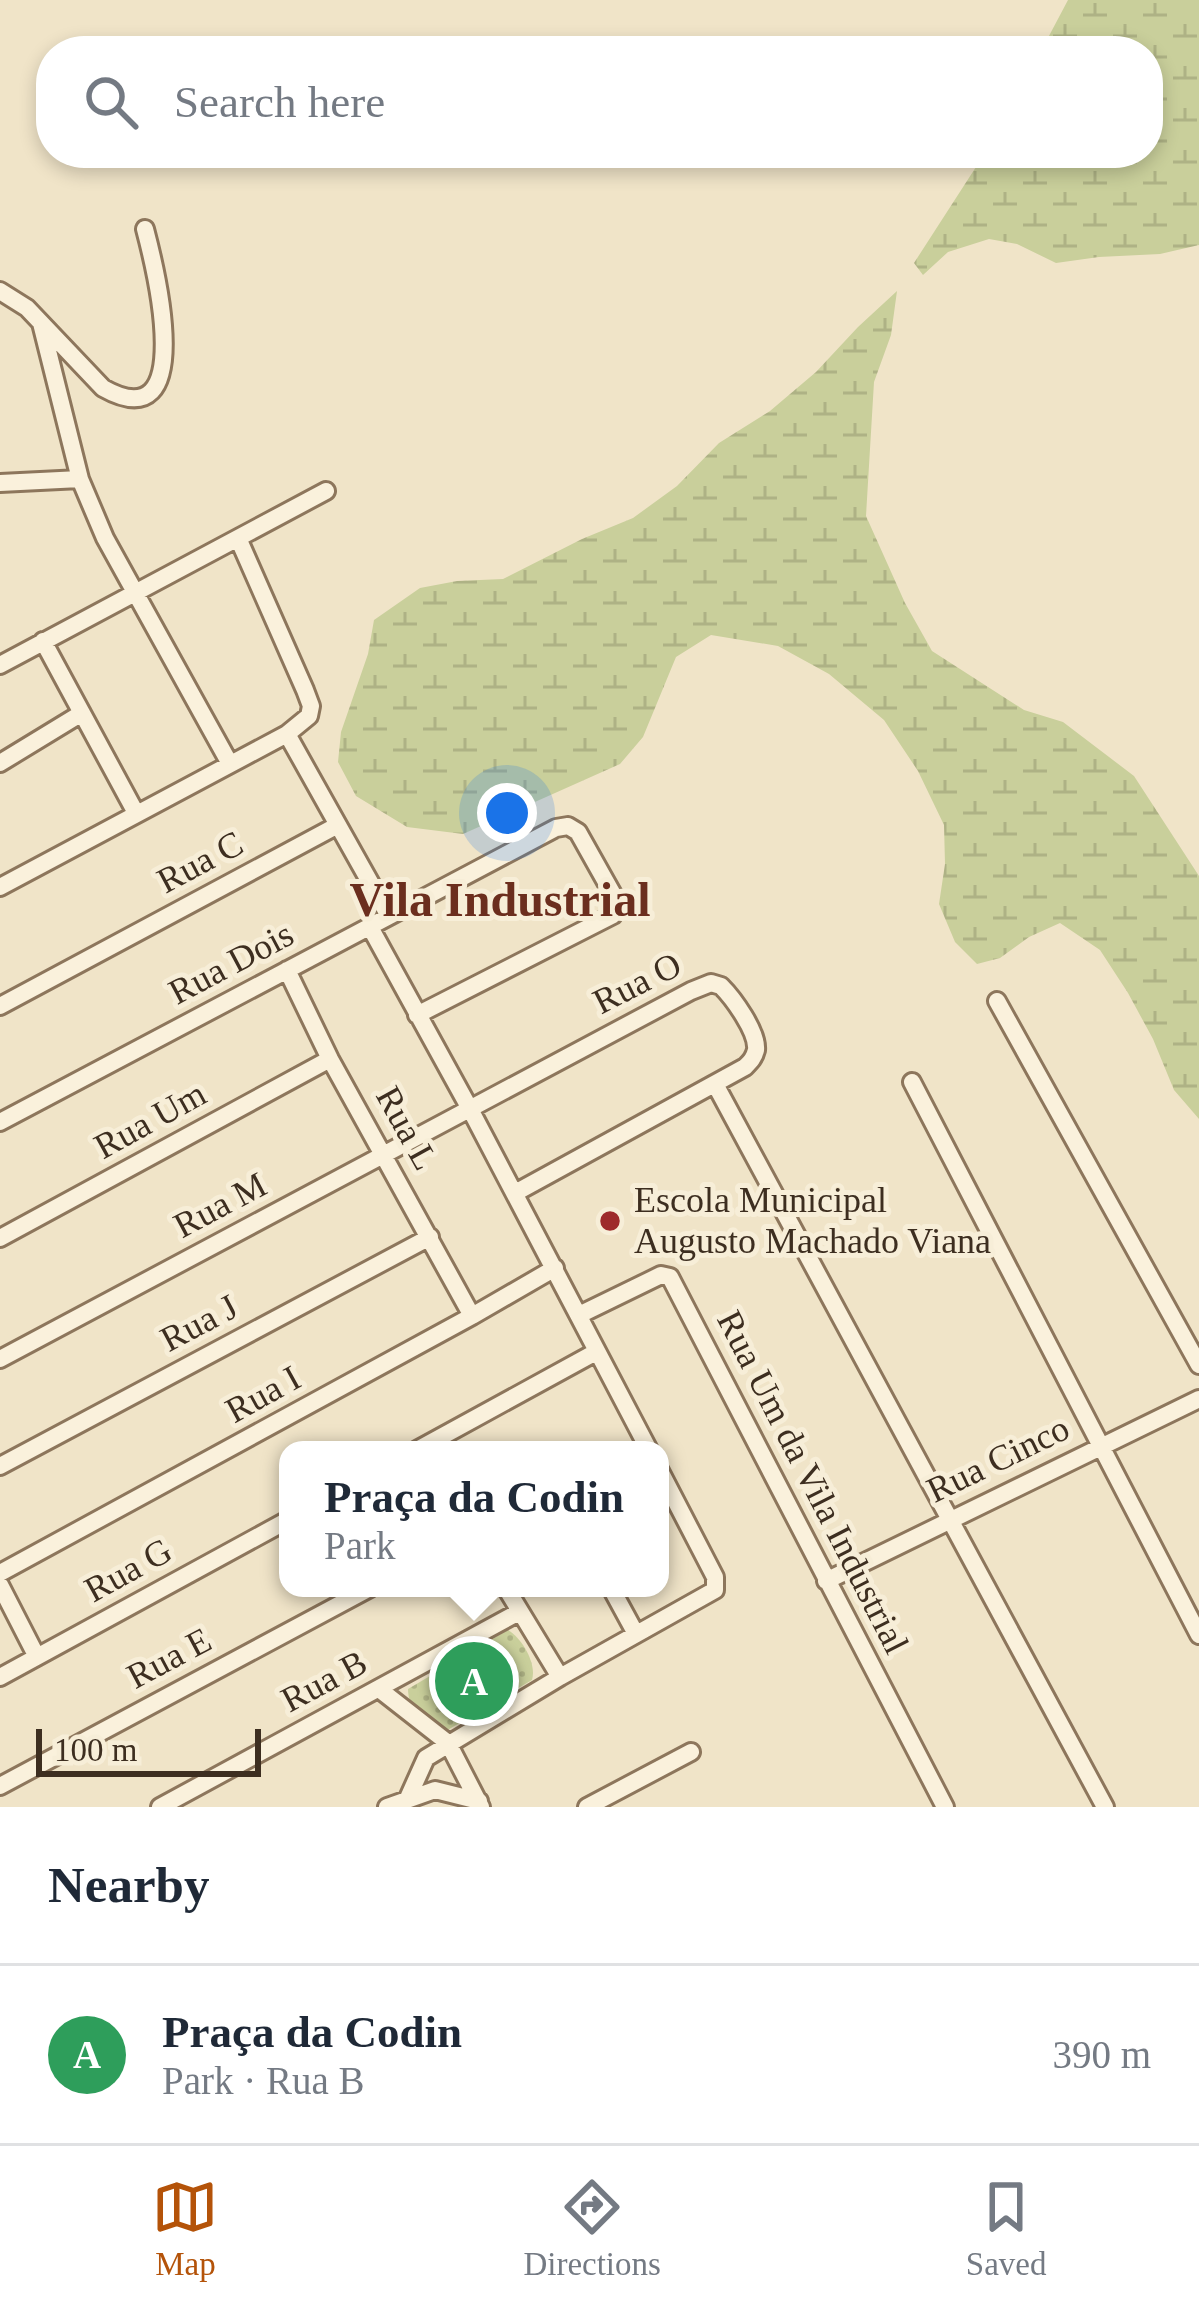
<!DOCTYPE html>
<meta charset="utf-8">
<style>
:root{--surface:#fff;--page:#f6f6f7;--text:#1f2937;--muted:#747a83;--line:#e0e1e3;--accent:#b45309}
body{margin:0;font-family:Georgia,serif;background:var(--page);color:var(--text)}
.scale{position:absolute;left:36px;bottom:30px;width:225px;box-sizing:border-box;padding-left:12px;border:6px solid #3d2e20;border-top:0;font-size:33px;line-height:42px;white-space:nowrap;color:#3d2e20;-webkit-text-stroke:9px #f7eed8;paint-order:stroke}
.you{position:absolute;left:507px;top:813px;width:42px;height:42px;margin:-30px;border:9px solid #fff;border-radius:50%;background:#1a73e8;box-shadow:0 0 0 18px #1a73e833}
.badge{display:grid;place-items:center;width:78px;height:78px;border-radius:50%;background:var(--accent);color:#fff;font-size:39px;font-weight:700}
.pin{position:absolute;translate:-50% -50%;border:6px solid #fff;box-shadow:0 3px 12px #0006}
.popup{position:absolute;left:279px;top:1441px;width:390px;height:156px;box-sizing:border-box;display:grid;place-content:center;border-radius:24px;background:var(--surface);filter:drop-shadow(0 3px 9px #0005);font-size:39px;white-space:nowrap;color:var(--muted)}
.popup b{font-size:45px;color:var(--text)}
.popup::after{content:'';position:absolute;left:50%;top:100%;margin-left:-24px;border:24px solid transparent;border-top-color:var(--surface)}
.list{margin:0;padding:0;list-style:none}
h2{display:flex;justify-content:space-between;align-items:center;height:156px;margin:0;padding:0 48px;font-size:51px}
h2 small{font-size:39px;font-weight:400;color:var(--muted)}
.list li{display:grid;grid-template-columns:78px 1fr auto;gap:36px;align-items:center;box-sizing:border-box;height:180px;padding:0 48px;border-top:3px solid var(--line)}
.list b{display:block;font-size:45px;white-space:nowrap}
.list p{margin:0;font-size:39px;white-space:nowrap;color:var(--muted)}
.list em{font-size:39px;font-style:normal;color:var(--muted)}
.icon{flex:none;width:66px;height:66px;fill:none;stroke:currentColor;stroke-width:2;stroke-linecap:round;stroke-linejoin:round}
.map{position:relative;flex:none;width:1199px;height:1807px;overflow:hidden}
.search{position:absolute;background:var(--surface);box-shadow:0 6px 18px #0003;left:36px;right:36px;top:36px;height:132px;display:flex;align-items:center;gap:30px;box-sizing:border-box;padding:0 42px;border-radius:48px;color:var(--muted);font-size:45px}
.sheet{height:336px;background:var(--surface)}
nav{display:flex;justify-content:space-around;align-items:center;box-sizing:border-box;height:168px;border-top:3px solid var(--line);background:var(--surface);font-size:33px;color:var(--muted)}
nav a{display:grid;justify-items:center;gap:6px}
nav .on{color:var(--accent)}
.map>svg:first-child{display:block}
</style>
<div class="map">
<svg width="1199" height="1807" viewBox="0 0 1199 1807">
<defs>
<pattern id="wetland-marsh" width="20" height="14" patternUnits="userSpaceOnUse" patternTransform="scale(3)"><rect width="20" height="14" fill="#c9cf9b"/><path d="M1 5h8M5 5V1M11 12h8M15 12V8" fill="none" stroke="#aeb285"/></pattern>
<pattern id="park-dots" width="8" height="8" patternUnits="userSpaceOnUse" patternTransform="scale(3)"><rect width="8" height="8" fill="#c9cf9b"/><path d="M2 2h.1M6 6h.1" fill="none" stroke="#aeb285" stroke-width="1.8" stroke-linecap="round"/></pattern>
</defs>
<rect width="100%" height="100%" fill="#f0e4c8"/>
<!-- wetland -->
<path fill="url(#wetland-marsh)" d="M 1068,0 L 1199,0 L 1199,245 L 1160,254 L 1099,257 L 1056,263 L 1017,244 L 989,239 L 948,252 L 923,275 L 914,263 L 985,153 L 1148,153 L 1148,51 L 1041,51 Z
M 897,291 L 891,335 L 874,382 L 866,516 L 905,603 L 932,651 L 1024,710 L 1063,722 L 1134,776 L 1199,876 L 1199,1119 L 1174,1090 L 1153,1039 L 1128,993 L 1100,950 L 1060,923 L 1029,937 L 1000,958 L 977,964 L 955,942 L 939,904 L 945,864 L 944,825 L 918,771 L 884,720 L 829,674 L 778,646 L 711,635 L 676,657 L 643,737 L 620,764 L 463,834 L 407,827 L 356,796 L 338,762 L 341,732 L 368,654 L 374,620 L 420,588 L 457,581 L 503,579 L 582,539 L 633,518 L 677,486 L 719,443 L 770,411 L 816,372 L 858,327 Z"/>
<!-- park -->
<path fill="url(#park-dots)" d="M 508,1630 C 522,1638 537,1664 532,1680 L 441,1734 C 424,1725 408,1709 408,1689 Z"/>
<g fill="none" stroke-linecap="round" stroke-linejoin="round">
<!-- minor casing -->
<g stroke="#8d765c" stroke-width="22">
<path id="minor" d="M 0,291 L 27,308 L 103,388 C 199,442 155,267 145,229
M 41,323 L 80,479 L 105,538 L 229,762
M 0,483 L 80,479
M 43,641 L 136,813
M 0,665 L 326,491
M 287,734 L 389,916
M 0,763 L 82,713
M 0,887 L 287,734 L 309,716 L 311,706 L 305,690 L 238,538
M 370,927 L 470,1109 L 649,1450
M 287,970 L 330,1059 L 472,1316
M 997,1001 L 1199,1365
M 0,1006 L 338,825
M 912,1082 L 1199,1635
M 715,1084 L 1105,1807
M 0,1122 L 556,828 L 568,826 L 578,832 L 615,898 L 616,904 L 613,915 L 417,1015
M 0,1238 L 330,1059
M 579,1315 L 661,1275 L 670,1277 L 945,1807
M 0,1359 L 691,991 L 711,983 L 721,986 C 733,998 758,1032 756,1050 C 754,1058 751,1061 745,1067 L 515,1193
M 417,1450 L 596,1352
M 0,1466 L 430,1237
M 0,1573 L 472,1316 L 555,1268
M 826,1581 L 1199,1399
M 0,1585 L 37,1657
M 506,1588 L 560,1677
M 611,1588 L 636,1634
M 0,1677 L 288,1520
M 379,1689 L 448,1743 L 481,1807
M 0,1786 L 370,1588
M 408,1798 L 426,1758 L 560,1677 L 715,1590 L 715,1577 L 660,1471
M 160,1807 L 519,1612
M 387,1807 L 435,1790 L 479,1801
M 587,1807 L 691,1752"/>
</g>
<!-- minor -->
<use href="#minor" stroke="#faf1dc" stroke-width="16"/>
</g>
<!-- markers -->
<circle fill="#9e2a2b" stroke="#f7eed8" stroke-width="4.5" cx="610" cy="1221" r="12"/>
<g text-anchor="middle" dominant-baseline="central" stroke-width="10" stroke-linejoin="round" paint-order="stroke">
<!-- street labels -->
<g font-size="36" fill="#3d2e20" stroke="#f7eed8">
<text transform="translate(200 862) rotate(-28)">Rua C</text>
<text transform="translate(231 963) rotate(-28)">Rua Dois</text>
<text transform="translate(637 983) rotate(-27)">Rua O</text>
<text transform="translate(150 1120) rotate(-29)">Rua Um</text>
<text transform="translate(407 1128) rotate(61)">Rua L</text>
<text transform="translate(220 1205) rotate(-28)">Rua M</text>
<text transform="translate(199 1323) rotate(-28)">Rua J</text>
<text transform="translate(263 1394) rotate(-29)">Rua I</text>
<text transform="translate(998 1459) rotate(-26)">Rua Cinco</text>
<text transform="translate(813 1482) rotate(63)">Rua Um da Vila Industrial</text>
<text transform="translate(128 1570) rotate(-29)">Rua G</text>
<text transform="translate(169 1658) rotate(-28)">Rua E</text>
<text transform="translate(324 1681) rotate(-28)">Rua B</text>
</g>
<!-- poi labels -->
<g font-size="36" fill="#3d2e20" stroke="#f7eed8" text-anchor="start">
<text x="634" y="1200">Escola Municipal<tspan x="634" dy="41">Augusto Machado Viana</tspan></text>
</g>
<!-- district labels -->
<g font-size="48" font-weight="bold" fill="#6b2e1e" stroke="#f7eed8">
<text x="500" y="899">Vila Industrial</text>
</g>
</g>
</svg>
<div class="scale">100 m</div>
<div class="you"></div>
<div class="pin badge" style="left:474px;top:1681px;background:#2e9e5b">A</div>
<div class="popup"><b>Praça da Codin</b>Park</div>
<div class="search"><svg class="icon" aria-label="search" viewBox="0 0 24 24"><circle cx="10" cy="10" r="6"/><path d="M15 15l6 6"/></svg>Search here</div>
</div>
<section class="sheet">
<h2>Nearby<small></small></h2>
<ul class="list">
<li><span class="badge" style="background:#2e9e5b">A</span><div><b>Praça da Codin</b><p>Park · Rua B</p></div><em>390 m</em></li>
</ul>
</section>
<nav>
<a class="on"><svg class="icon" aria-label="map" viewBox="0 0 24 24"><path d="M3 6l6-2 6 2 6-2v14l-6 2-6-2-6 2zM9 4v14M15 6v14"/></svg>Map</a>
<a><svg class="icon" aria-label="directions" viewBox="0 0 24 24"><path d="M12 3l9 9-9 9-9-9zM9 14v-3h6M13 9l2 2-2 2"/></svg>Directions</a>
<a><svg class="icon" aria-label="saved" viewBox="0 0 24 24"><path d="M7 4h10v16l-5-4-5 4z"/></svg>Saved</a>
</nav>
